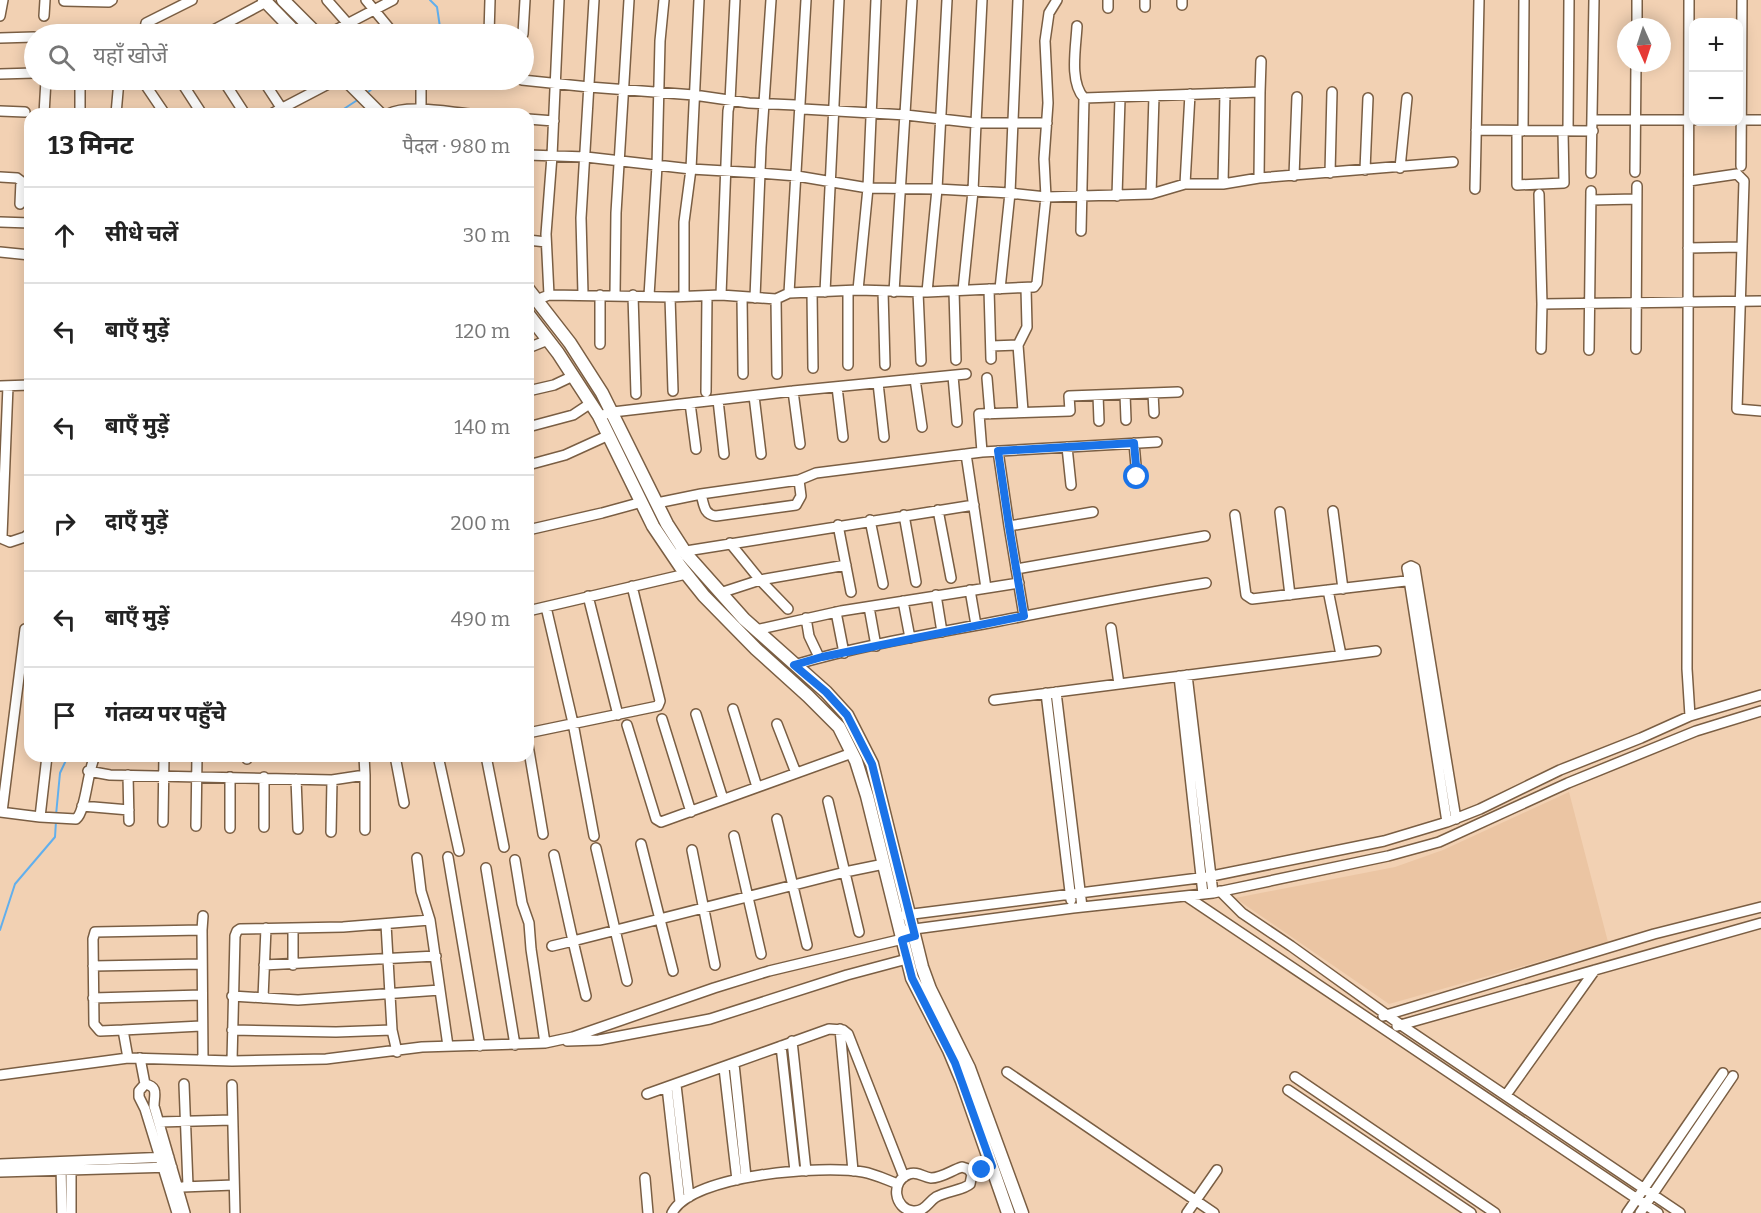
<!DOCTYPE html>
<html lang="hi">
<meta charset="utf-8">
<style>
:root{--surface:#fff;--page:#f6f6f6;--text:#222;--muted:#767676;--line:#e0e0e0}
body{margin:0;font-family:Bitter,"Noto Sans Devanagari",serif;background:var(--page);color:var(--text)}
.controls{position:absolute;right:18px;top:18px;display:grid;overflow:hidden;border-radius:12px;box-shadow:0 3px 15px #0003}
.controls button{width:54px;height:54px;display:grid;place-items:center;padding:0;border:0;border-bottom:2px solid var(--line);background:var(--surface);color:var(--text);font:30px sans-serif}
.compass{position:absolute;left:1617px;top:18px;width:54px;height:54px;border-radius:50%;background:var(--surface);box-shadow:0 3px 15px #0003;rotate:177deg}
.stop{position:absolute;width:18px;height:18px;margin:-14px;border:4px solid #1a73e8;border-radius:50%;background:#fff}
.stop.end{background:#1a73e8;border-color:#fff;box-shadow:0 2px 6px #0008}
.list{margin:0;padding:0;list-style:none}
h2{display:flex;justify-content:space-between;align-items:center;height:78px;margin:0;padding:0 24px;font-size:26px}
h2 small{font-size:20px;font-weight:400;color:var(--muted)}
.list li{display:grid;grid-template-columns:39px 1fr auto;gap:18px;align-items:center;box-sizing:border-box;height:96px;padding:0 24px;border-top:2px solid var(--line)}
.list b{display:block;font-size:22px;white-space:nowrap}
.list em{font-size:20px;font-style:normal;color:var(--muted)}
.icon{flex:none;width:33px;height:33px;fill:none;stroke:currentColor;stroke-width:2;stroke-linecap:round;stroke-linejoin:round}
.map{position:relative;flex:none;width:1761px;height:1213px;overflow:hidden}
.search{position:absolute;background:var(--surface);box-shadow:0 3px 15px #0003;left:24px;top:24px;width:510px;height:66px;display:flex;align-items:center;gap:15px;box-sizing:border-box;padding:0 21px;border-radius:33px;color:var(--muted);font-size:22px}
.panel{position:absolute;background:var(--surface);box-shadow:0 3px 15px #0003;left:24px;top:108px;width:510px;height:654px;border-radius:18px}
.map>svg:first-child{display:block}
</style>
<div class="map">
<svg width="1761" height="1213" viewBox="0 0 1761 1213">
<rect width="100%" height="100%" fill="#f2d1b3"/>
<!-- built -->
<path fill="#ebc5a3" d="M 1569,792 L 1608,942 L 1389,1004 L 1235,898 L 1395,867 L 1443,850 Z"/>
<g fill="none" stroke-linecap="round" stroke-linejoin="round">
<!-- stream -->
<path stroke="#61afed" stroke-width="2" d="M 430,0 L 437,7 L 441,34
M 366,94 L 382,80
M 336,114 L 359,99
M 56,815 L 60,773 L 68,756
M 0,930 L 15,884 L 55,837 L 56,821"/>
<!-- minor casing -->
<g stroke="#7a5e43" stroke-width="12">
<path id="minor" d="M 327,0 L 357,34
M 366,0 L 394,34
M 982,0 L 976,123 L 1047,123
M 1182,0 L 1182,5
M 1689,0 L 1687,669 L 1690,716
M 64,1 L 109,2 L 112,0
M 1145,7 L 1145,0
M 1108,8 L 1108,0
M 0,16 L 3,0
M 44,16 L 45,0
M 228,24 L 235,34
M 1077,26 C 1076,47 1069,82 1084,98 L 1260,92 L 1261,61
M 1637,27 L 1637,0
M 149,34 L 145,29 L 146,23 L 192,0
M 206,34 L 266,2
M 328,34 L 393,0
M 489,34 L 490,0
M 523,34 L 525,0
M 0,38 L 34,37
M 0,74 L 34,73
M 142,80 L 165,114
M 180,80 L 202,114
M 223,80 L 245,114
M 263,80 L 282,109
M 522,80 L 589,87 L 694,95 L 749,103 L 795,105 L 803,109 L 906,115 L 976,123 L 973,191 L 963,290
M 421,110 L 421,80
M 0,111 L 25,112
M 44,114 L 46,80
M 80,114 L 80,80
M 116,114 L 119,80
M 271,114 L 336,80
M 388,114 C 408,104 447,112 470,114
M 528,119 L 554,121
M 1593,120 L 1694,120
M 1738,120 L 1761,120
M 1476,130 L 1593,131
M 1517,131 L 1517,185 L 1564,183 L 1563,131
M 1523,131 L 1524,0
M 1568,131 L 1569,0
M 528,155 L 586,157 L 691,169 L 760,173 L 797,176 L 868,188 L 937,189 L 1010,193 L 1046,197 L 1151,194 L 1185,184 L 1223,184 L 1259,178 L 1453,162
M 1741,166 L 1742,0
M 1400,168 L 1407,98
M 1365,170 L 1368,98
M 1635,172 L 1636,63
M 1330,173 L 1332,92
M 1591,173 L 1594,0
M 1294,176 L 1297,97
M 0,177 L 17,178 L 21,181 L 20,204
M 1259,178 L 1260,92
M 1689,181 L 1737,174 L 1744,181 L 1737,409 L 1761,411
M 1185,184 L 1190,94
M 1223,184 L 1225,93
M 1475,189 L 1479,0
M 1151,194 L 1154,96
M 1539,194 L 1542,304 L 1541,349
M 1117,196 L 1120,98
M 1591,200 L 1636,199
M 0,222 L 30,223
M 1081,231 L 1084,98
M 528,240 L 546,242
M 1688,248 L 1742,247
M 0,252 L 30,255
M 989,289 L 991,359
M 1000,289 L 1010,193 L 1018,0
M 858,290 L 868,188 L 876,0
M 848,291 L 848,365
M 883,291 L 885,365
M 954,291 L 956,360
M 812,292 L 813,368
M 825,292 L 839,0
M 894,292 L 912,0
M 918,292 L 921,361
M 927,292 L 937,189 L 947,0
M 789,293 L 806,0
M 583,294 L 581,218 L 594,0
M 549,295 L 546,234 L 552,156 L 559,0
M 600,295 L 600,344
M 615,295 L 616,213 L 629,0
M 633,295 L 636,394
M 721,295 L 728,111 L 730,101 L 735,0
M 649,296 L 657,166 L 660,41 L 664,0
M 684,296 L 684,222 L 691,169 L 699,0
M 670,297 L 673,391
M 742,297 L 743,374
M 755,298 L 761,147 L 771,0
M 776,299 L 777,374
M 528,303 L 549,295 L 670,297 L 721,295 L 776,299 L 789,293 L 858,290 L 927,292 L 1034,287 L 1037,283 L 1046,197 L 1044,159 L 1048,103 L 1045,41 L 1049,13 L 1057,0
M 1542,304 L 1761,301
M 991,346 L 1018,345
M 528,348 L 548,340
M 1636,349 L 1637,186
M 1589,350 L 1591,191
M 953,376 L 957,422
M 987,378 L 990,414
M 915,379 L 922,427
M 878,383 L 884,437
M 0,386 L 30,385
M 8,386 L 2,536 L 3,539 L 10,542 L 25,537 L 30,533
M 837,387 L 843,437
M 528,391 L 554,385 L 573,376
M 793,391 L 800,444
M 706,392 L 707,296
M 1153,393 L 1154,413
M 1125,394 L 1126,420
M 1098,395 L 1099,421
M 754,396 L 761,454
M 718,400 L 724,454
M 690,403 L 696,449
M 1023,411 L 1018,345 L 1027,327 L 1026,288
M 599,416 L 613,412 L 793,391 L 966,374
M 528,427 L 573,415 L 591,403
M 1134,443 L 1137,477
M 1067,447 L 1071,485
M 998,451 L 1009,526 L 1024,616
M 982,452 L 979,414 L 1070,411 L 1069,396 L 1178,392
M 966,454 L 986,588
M 528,465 L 565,455 L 609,435
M 701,494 C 704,505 704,515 716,516 L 796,505 L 801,496 L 799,480
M 657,503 L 701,494 L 799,480 L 816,473 L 982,452 L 1157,442
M 938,510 L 951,578
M 1333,511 L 1343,589
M 1280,512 L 1290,595
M 904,515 L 916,582
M 1235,515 L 1246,595 L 1252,599 L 1414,580
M 870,520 L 883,584
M 838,525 L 851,592
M 1009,526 L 1093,512
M 528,530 L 602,513 L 642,502
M 730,543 L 760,580 L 788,609
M 680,552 L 974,505
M 1016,569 L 1205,536
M 970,590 L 976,625
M 1328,590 L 1341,655
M 720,593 L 760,580 L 846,565
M 936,595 L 942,632
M 588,596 L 618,715
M 903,601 L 910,638
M 546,607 L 573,723 L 594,836
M 869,607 L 876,646
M 528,611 L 686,574
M 836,612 L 844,653
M 806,618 L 809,636 L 819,657
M 1111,628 L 1119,684
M 756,630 L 841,611 L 1019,583
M 794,665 C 861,645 931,634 999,621 C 1068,608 1136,594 1206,583
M 1187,675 L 1213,893
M 1179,676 L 1203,894
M 1056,692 L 1082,907
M 1046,693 L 1071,900
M 994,700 L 1376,651
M 733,709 L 757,787
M 696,714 L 723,799
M 662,719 L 691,812
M 777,724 L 796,773
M 627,725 L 656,819 L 661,822 L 852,753
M 528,733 L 658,706 L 660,701 L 632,586
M 528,745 L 543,834
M 247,756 L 247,759
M 364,756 L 365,775
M 395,756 L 404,803
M 438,756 L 459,851
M 486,756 L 504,847
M 88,771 L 110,775 L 332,780 L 365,775 L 365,830
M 128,775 L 129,821
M 296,779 L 298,829
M 828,801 L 859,932
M 82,806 L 129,810
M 0,812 L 40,817 L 76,819 C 86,811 87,772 95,756
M 2,812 L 25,629
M 40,817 L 47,756
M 777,819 L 807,945
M 163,822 L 164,756
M 1447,822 L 1408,573 L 1407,568 L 1411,566 L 1415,568 L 1456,819
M 196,826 L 197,756
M 264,827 L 264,777
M 230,828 L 230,777
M 331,832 L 332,780
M 734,836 L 761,954
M 641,844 L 673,971
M 596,848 L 627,981
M 692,850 L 715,965
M 448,857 L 480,1046
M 417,858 L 421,891 L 430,920
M 515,860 L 522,903 L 529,923 L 531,949 L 545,1043
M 486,868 L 515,1045
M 1220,891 L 1242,913 L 1291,946 L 1401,1025 L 1680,1213
M 1186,896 L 1658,1213
M 905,915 L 1207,877 L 1384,841 L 1447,822 L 1480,809 L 1560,770 L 1641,738 L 1690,716 L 1761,695
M 386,924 L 392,1030 L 397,1052
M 293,928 L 293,965
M 202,930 L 203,916
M 907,930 L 1073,908 L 1213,893 L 1388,856 L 1439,842 L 1568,783 L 1696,731 L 1761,711
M 552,946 L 573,941 L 554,855
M 264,965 L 436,956
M 93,966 L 202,964
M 232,996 L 298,1000 L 440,990
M 586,996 L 573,941 L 845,872 L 884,864
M 93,998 L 202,995
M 263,998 L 266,928
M 1383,1016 L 1654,934 L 1761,907
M 1397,1026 L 1761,923
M 840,1029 L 853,1171
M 123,1030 L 201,1026
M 232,1030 L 336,1032 L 392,1030
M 567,1041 L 599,1040 L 710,1019 L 847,975 L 907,959
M 792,1041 L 806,1171
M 781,1046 L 795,1171
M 128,1058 L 123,1030 L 100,1031 L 94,1024 L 93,939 L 95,932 L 202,930 L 203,1059
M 140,1058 L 145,1084 L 139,1091 L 139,1097 L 145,1109 L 177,1213
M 232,1061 L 235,936 L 237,931 L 240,929 L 343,927 L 430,920 L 448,1046
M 734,1064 L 746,1177
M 724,1068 L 737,1180
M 1007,1072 L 1214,1213
M 0,1075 L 128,1058 L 232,1061 L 326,1059 L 422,1047 L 545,1043 L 573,1037 L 714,988 L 769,971 L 907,938
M 1295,1077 L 1495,1213
M 145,1084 C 159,1087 154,1095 154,1106 L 185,1213
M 184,1084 L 188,1186
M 232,1085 L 235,1213
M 676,1085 L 689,1197
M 667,1087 L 680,1202
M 1288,1090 L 1471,1213
M 647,1094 L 829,1029 L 843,1030 L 848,1034 L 904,1177
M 1506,1095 L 1595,970
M 159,1122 L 232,1120
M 0,1164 L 169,1157
M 61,1164 L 62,1213
M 71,1164 L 71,1213
M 962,1167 L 968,1169 L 972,1174 L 970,1184 C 964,1190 947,1191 936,1197 C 928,1202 925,1212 913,1211 C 894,1209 890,1181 909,1174 C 917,1171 923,1177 931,1178 C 942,1178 952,1170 962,1167 Z
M 0,1172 L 172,1167
M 972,1174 L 992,1166
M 645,1178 L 648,1213
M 182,1187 L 234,1185
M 672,1213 C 692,1174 823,1165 863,1172 C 875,1174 887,1180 898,1184
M 1187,1213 L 1217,1170
M 1627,1213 L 1723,1073
M 1640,1213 L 1733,1076"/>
</g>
<!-- major casing -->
<g stroke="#7a5e43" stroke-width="15">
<path id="major" d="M 264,0 L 297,34
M 283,0 L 317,34
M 346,80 L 380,114
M 528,289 L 570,343 L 602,393 L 667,524 L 687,555 L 744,619 L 826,692 L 847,715 L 872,764 L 922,967 L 930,989 L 969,1068 L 1022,1213
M 528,314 L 558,353 L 599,416 L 653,526 L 680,566 L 704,596 L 756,649 L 808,696 L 839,727 L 856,761 L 867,796 L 912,978 L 949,1050 L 962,1081 L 1008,1213"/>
</g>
<!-- minor -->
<use href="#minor" stroke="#fff" stroke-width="9"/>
<!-- major -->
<use href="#major" stroke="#fff" stroke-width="12"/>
</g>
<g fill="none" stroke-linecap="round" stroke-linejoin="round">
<!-- route -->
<path stroke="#1a73e8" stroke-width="8" d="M 982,1170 L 992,1166 L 955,1063 L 912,978 L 902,940 L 915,936 L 872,764 L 847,715 L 826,692 L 794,665 L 822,657 L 1024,616 L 1009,526 L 998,451 L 1134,443 L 1137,477"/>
</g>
</svg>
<div class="controls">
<button>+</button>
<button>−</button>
</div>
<svg class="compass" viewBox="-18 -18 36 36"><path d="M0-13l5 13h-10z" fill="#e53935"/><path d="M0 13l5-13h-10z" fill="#767676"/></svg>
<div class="stop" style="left:1137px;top:477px"></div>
<div class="stop end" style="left:982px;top:1170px"></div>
<div class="search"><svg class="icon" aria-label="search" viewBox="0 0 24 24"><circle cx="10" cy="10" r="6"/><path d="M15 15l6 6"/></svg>यहाँ खोजें</div>
<section class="panel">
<h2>13 मिनट<small>पैदल · 980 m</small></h2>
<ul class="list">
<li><svg class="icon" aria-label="ahead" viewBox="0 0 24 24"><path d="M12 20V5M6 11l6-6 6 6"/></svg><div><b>सीधे चलें</b></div><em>30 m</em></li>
<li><svg class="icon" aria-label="left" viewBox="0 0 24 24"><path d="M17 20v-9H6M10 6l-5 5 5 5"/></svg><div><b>बाएँ मुड़ें</b></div><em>120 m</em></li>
<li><svg class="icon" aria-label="left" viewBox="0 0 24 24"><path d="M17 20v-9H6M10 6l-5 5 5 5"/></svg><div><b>बाएँ मुड़ें</b></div><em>140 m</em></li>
<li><svg class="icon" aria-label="right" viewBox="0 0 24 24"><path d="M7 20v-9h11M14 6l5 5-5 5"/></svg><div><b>दाएँ मुड़ें</b></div><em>200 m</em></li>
<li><svg class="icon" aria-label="left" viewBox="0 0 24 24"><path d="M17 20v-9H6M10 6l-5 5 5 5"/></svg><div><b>बाएँ मुड़ें</b></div><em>490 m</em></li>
<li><svg class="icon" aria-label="arrive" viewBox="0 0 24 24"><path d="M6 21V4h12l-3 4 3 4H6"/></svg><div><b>गंतव्य पर पहुँचे</b></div></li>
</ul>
</section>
</div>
